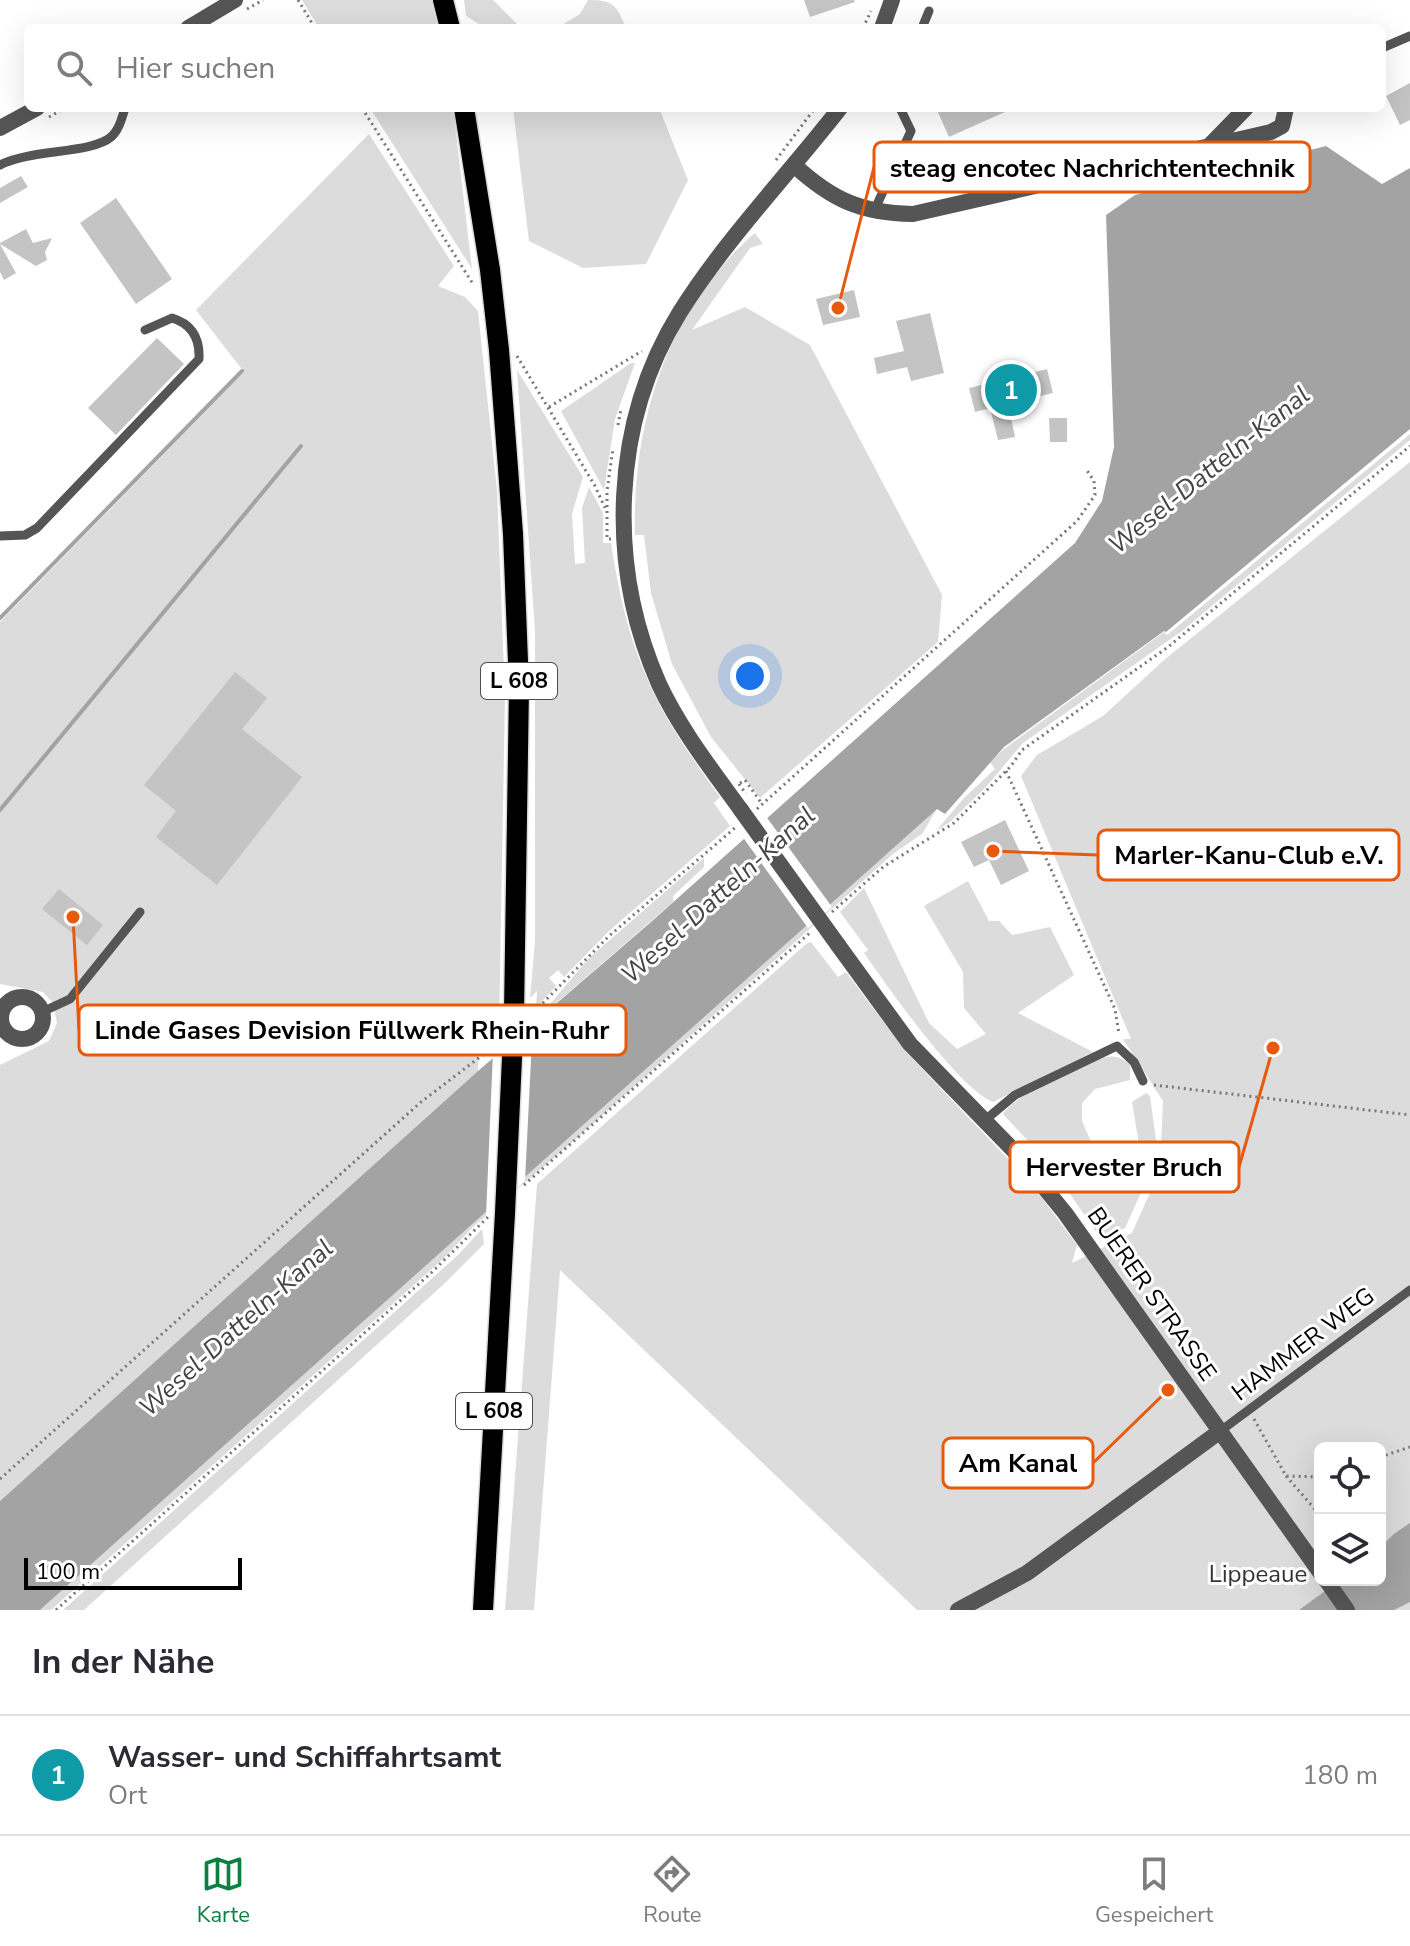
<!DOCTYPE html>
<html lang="de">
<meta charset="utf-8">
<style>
:root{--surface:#fff;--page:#f7f7f7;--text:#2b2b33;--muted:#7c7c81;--line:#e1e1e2;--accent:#0b8043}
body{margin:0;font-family:"Nunito Sans",sans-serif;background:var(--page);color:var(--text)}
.controls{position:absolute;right:24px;bottom:24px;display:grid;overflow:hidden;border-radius:12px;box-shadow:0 8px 32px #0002}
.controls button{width:72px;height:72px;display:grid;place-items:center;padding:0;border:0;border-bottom:2px solid var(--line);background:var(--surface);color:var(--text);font:40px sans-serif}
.scale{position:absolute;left:24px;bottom:20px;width:218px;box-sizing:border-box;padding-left:8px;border:4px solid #000;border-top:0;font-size:22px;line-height:28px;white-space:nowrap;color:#000;-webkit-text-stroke:6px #fff;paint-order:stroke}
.you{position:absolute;left:750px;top:676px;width:28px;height:28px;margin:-20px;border:6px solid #fff;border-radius:50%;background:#1a73e8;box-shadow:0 0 0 12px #1a73e833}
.badge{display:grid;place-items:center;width:52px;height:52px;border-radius:50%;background:var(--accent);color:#fff;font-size:26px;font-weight:700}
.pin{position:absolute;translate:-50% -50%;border:4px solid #fff;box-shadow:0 2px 8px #0006}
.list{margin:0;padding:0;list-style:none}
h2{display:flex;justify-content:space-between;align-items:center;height:104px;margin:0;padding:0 32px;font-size:34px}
h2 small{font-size:26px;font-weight:400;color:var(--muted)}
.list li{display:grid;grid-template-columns:52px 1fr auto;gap:24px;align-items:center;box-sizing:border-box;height:120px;padding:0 32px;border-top:2px solid var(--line)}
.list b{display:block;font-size:30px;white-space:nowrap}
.list p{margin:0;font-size:26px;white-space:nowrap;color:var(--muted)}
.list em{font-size:26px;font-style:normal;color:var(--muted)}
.icon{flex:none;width:44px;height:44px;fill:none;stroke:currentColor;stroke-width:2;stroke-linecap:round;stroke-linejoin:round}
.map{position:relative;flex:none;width:1410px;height:1610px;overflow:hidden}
.search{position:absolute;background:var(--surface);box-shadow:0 8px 32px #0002;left:24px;right:24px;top:24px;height:88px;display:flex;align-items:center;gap:20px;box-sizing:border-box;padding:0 28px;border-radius:12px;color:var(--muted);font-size:30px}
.sheet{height:224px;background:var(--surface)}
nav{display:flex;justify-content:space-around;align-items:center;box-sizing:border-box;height:112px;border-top:2px solid var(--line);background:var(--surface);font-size:22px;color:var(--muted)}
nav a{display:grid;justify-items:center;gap:4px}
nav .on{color:var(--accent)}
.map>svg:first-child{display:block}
</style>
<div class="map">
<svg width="1410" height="1610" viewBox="0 0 1410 1610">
<rect width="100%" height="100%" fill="#fff"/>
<!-- green -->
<path fill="#dcdcdc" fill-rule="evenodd" d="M 302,0 L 432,0 L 438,28 L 319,28 Z
M 464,0 L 493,0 L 521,28 L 485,28 L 466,16 Z
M 588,0 C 613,0 617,5 626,28 L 557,28 L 580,14 Z
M 370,108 L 453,108 L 472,269 Z
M 513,108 L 659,108 L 688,180 L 646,264 L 583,268 L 529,241 Z
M 369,134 L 454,266 L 438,286 L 465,297 L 478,311 L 497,490 L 505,697 L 499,1028 L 490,1033 L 489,1043 L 475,1043 L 479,1050 L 478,1071 L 0,1501 L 0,1065 L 49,1041 L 57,1023 L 53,1003 L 43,992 L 0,984 L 0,622 L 244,372 L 196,310 Z
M 755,233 L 763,244 L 750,248 L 692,330 L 745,307 L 810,345 L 942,595 L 938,642 L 760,798 L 711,737 L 672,664 L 651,593 L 644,535 L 635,535 C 632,422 667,309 755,233 Z
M 631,363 L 635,363 L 615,419 L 604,490 L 561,411 Z
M 517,370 L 583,477 L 572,514 L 575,564 L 585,563 L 582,508 L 589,487 L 603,513 L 603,543 L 611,543 C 628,655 654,707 720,797 L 714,803 L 730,826 L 609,931 L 564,977 L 558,970 L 549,978 L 556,986 L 536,1008 L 537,991 L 530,998 L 535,941 L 535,631 Z
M 1410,434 L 1410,440 L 1182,631 L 1023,743 L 986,787 L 950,822 L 936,831 L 963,799 L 995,769 L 990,762 L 1004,749 L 1164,632 L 1167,635 Z
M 1410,462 L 1410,1610 L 917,1610 L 560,1270 L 534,1610 L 505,1610 L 537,1184 L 806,944 L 811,942 L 838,977 L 846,972 L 907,1053 L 1030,1182 L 1077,1245 L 1072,1263 L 1132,1233 L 1160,1170 L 1145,1184 L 1125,1228 L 1101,1239 L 1050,1165 L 1003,1114 C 1015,1095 1084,1061 1107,1057 C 1116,1055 1123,1059 1130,1064 L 1130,1080 L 1095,1089 L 1082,1103 L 1082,1121 L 1102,1167 L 1142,1162 L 1132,1102 L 1146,1093 L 1150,1096 L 1160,1169 L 1163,1101 L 1123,1039 L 1131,1039 L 1021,776 L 1037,755 L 1103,716 L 1164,660 ZM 1320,1448 L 1380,1448 L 1380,1580 L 1320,1580 Z
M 937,808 L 923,833 L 893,854 L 577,1138 L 474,1226 L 444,1258 L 51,1610 L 40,1610 Z
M 704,858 L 704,867 L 673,896 L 673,902 L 540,1017 L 540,1009 L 545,1010 L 589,958 Z
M 968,881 L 989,921 L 999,921 L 1012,935 L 1050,927 L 1074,975 L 1018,1013 L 1093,1052 L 993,1102 C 958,1088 888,987 864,953 L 868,950 L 840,912 L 864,888 L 929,1023 L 957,1049 L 986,1034 L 964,1008 L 963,972 L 924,906 Z
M 482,1229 L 484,1244 L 445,1283 L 84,1610 L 63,1610 L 458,1255 Z"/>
<!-- water -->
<path fill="#a3a3a3" d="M 1326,146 L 1382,184 L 1410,168 L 1410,429 L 1166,632 L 1164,631 L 1004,747 L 945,814 L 937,809 L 40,1610 L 0,1610 L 0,1501 L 478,1071 L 651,922 L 1075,543 L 1102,501 L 1114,447 L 1106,215 L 1135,195 Z
M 1410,1523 L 1410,1602 L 1394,1610 L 1299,1610 L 1340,1580 L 1380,1580 C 1380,1544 1381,1542 1410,1523 Z"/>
<!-- pier -->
<path fill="#fff" d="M 765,815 L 832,907 L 808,928 L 742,836 Z
M 533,1019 L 525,1181 L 486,1216 L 493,1052 Z"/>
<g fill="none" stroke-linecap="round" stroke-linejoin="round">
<!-- stream -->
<path stroke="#a3a3a3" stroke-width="4" d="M 0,618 L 242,371
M 0,810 L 301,446"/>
</g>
<!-- building -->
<path fill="#c4c4c4" d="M 804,0 L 854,0 L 855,2 L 810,17 Z
M 1410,83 L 1410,120 L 1400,125 L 1386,96 Z
M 936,108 L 1014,108 L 949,137 Z
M 21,176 L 28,187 L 0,203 L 0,188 Z
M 116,198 L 172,279 L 136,304 L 80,223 Z
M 26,229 L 33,243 L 52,238 L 45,252 L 47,260 L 36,266 L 0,244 L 16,273 L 4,280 L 0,272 L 0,243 Z
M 854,290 L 860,317 L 823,325 L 816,299 Z
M 930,313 L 944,373 L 911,381 L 907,367 L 877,374 L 874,358 L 904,351 L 896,321 Z
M 157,338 L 184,364 L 116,435 L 88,408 Z
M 1047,369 L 1053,393 L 1008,404 L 1015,437 L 998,440 L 990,408 L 975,412 L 969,388 Z
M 1049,418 L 1067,418 L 1067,442 L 1050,442 Z
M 235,672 L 267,698 L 242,729 L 302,777 L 217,885 L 156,837 L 176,811 L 144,785 Z
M 1005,820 L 1029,871 L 1001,885 L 989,860 L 974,867 L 961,842 Z
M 59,889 L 103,925 L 87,945 L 42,909 Z"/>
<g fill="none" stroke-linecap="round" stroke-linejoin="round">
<!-- primary casing -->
<g stroke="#dbdbdb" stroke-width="23">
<path id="primary" d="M 443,0 L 450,28
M 464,108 L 490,270
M 499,350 L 513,534 L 519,687 L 514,1013
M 483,1610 L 505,1213"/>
</g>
<!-- path -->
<path stroke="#777" stroke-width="3" stroke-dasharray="2 4" stroke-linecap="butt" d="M 298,0 L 315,28
M 247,9 L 263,0
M 863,28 L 871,11
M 362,108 L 473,284
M 49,117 L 65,108
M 776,160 L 815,108
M 517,356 L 595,486 L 605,508
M 549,407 L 642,351
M 618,425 L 621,409
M 611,539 L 607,539 L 607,491 L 613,448
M 1006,771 L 1115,1009 L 1119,1034
M 740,783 L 745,780 L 762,804
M 757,809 L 1077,521 L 1095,495 L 1094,481 L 1086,469
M 832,912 L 883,867 L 954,823 L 1011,766 L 1022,750 L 1168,647 L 1410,446
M 530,1016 L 609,936 L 736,827
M 1154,1085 L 1410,1115
M 524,1185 L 812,931
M 1254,1419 L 1286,1476 L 1320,1477
M 1380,1457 L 1410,1447
M 1286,1476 L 1320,1515
M 0,1479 L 421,1102 L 497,1044
M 56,1610 L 431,1273 L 488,1217"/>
<!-- service -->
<path stroke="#555" stroke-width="9" d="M 922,28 L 929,11
M 1382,48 L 1410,36
M 0,165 C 30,149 91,154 111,137 C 119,130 122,118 125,108
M 874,211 L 911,131 L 900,108
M 0,536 L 25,535 L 37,528 L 199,359 C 200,338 192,324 172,318 L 145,330
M 42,1012 L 70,999 L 140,912
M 984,1121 L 1015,1095 L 1117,1046 L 1134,1062 L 1143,1081
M 1219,1432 L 1410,1290"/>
<!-- minor -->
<path stroke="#555" stroke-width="16" d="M 188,28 L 235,0
M 0,128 L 37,108
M 1208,147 L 1246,108
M 794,165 C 832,200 861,213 913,214 L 1271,132 L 1282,126 L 1286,108
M1 1018a21 21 0 1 1 42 0a21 21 0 1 1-42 0Z
M 958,1610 L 1027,1573 L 1219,1432"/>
<!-- tertiary -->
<path stroke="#555" stroke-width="16" d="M 882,28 L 892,0
M 741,810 C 712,770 680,729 659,684 C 607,566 611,423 680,312 C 726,239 787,176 840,108
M 838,945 L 910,1044 L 1017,1154 L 1065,1213 L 1320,1572
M 1326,1580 L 1347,1610"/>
<!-- primary -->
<use href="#primary" stroke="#000" stroke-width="20"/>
<!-- primary-bridge casing -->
<g stroke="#dbdbdb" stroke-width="23" stroke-linecap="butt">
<path id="primary-bridge" d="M 490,270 L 499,350
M 505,1213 L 514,1013"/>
</g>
<!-- path-bridge -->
<path stroke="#777" stroke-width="3" stroke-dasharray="2 4" stroke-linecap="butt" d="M 739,784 L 746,794"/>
<!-- tertiary-bridge -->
<path stroke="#555" stroke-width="16" d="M 741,810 L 838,945"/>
<!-- primary-bridge -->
<use href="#primary-bridge" stroke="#000" stroke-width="20"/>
</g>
<g text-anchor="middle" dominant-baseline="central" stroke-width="6" stroke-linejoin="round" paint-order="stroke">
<!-- shield labels -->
<g fill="#fff" stroke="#4c4c4c" stroke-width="2">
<rect x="481" y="663" width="76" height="36" rx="6"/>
<rect x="456" y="1393" width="76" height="36" rx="6"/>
</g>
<g font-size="22" font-weight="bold" fill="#000">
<text x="519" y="681">L 608</text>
<text x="494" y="1411">L 608</text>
</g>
<!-- street labels -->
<g font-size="24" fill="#000" stroke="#fff">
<text transform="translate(1152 1294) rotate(55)">BUERER STRASSE</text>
<text transform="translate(1303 1344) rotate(-37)">HAMMER WEG</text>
</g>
<!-- park labels -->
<g font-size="24" fill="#333" stroke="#fff">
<text x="1258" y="1574">Lippeaue</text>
</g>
<!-- water labels -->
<g font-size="26" font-style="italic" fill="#444" stroke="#fff">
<text transform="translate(1209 470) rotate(-39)">Wesel-Datteln-Kanal</text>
<text transform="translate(718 895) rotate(-42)">Wesel-Datteln-Kanal</text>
<text transform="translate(236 1328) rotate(-42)">Wesel-Datteln-Kanal</text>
</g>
</g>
<!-- callouts -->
<path fill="none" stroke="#e8590c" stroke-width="3" d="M838 308L874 167M993 851L1098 855M73 917L79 1030M1273 1048L1239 1167M1168 1390L1093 1463"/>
<g fill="#e8590c" stroke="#fff" stroke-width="3">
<circle cx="838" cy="308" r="8"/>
<circle cx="993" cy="851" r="8"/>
<circle cx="73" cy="917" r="8"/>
<circle cx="1273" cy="1048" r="8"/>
<circle cx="1168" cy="1390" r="8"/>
</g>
<g fill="#fff" stroke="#e8590c" stroke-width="3">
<rect x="874" y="142" width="436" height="50" rx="8"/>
<rect x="1098" y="830" width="301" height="50" rx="8"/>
<rect x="79" y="1005" width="547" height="50" rx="8"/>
<rect x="1010" y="1142" width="229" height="50" rx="8"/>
<rect x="943" y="1438" width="150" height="50" rx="8"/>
</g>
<g font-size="26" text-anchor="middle" font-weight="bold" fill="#000">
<text x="1092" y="177">steag encotec Nachrichtentechnik</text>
<text x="1249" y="864">Marler-Kanu-Club e.V.</text>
<text x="352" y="1039">Linde Gases Devision Füllwerk Rhein-Ruhr</text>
<text x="1124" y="1176">Hervester Bruch</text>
<text x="1018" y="1472">Am Kanal</text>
</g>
</svg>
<div class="controls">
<button><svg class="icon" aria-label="locate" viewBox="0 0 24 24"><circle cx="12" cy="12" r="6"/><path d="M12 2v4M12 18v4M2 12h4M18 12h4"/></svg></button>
<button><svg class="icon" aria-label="layers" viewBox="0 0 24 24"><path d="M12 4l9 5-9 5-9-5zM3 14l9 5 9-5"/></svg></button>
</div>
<div class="scale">100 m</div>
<div class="you"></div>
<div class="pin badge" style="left:1011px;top:390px;background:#0f9aa8">1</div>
<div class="search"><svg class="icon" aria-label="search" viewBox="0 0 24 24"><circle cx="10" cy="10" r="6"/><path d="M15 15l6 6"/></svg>Hier suchen</div>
</div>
<section class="sheet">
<h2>In der Nähe<small></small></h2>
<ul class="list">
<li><span class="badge" style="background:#0f9aa8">1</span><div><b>Wasser- und Schiffahrtsamt</b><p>Ort</p></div><em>180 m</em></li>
</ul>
</section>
<nav>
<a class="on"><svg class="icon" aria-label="map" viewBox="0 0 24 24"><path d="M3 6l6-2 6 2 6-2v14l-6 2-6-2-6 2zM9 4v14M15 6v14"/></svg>Karte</a>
<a><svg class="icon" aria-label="directions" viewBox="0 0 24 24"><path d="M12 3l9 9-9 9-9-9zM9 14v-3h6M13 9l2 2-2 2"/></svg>Route</a>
<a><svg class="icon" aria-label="saved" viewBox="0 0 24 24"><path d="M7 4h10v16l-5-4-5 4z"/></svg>Gespeichert</a>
</nav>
